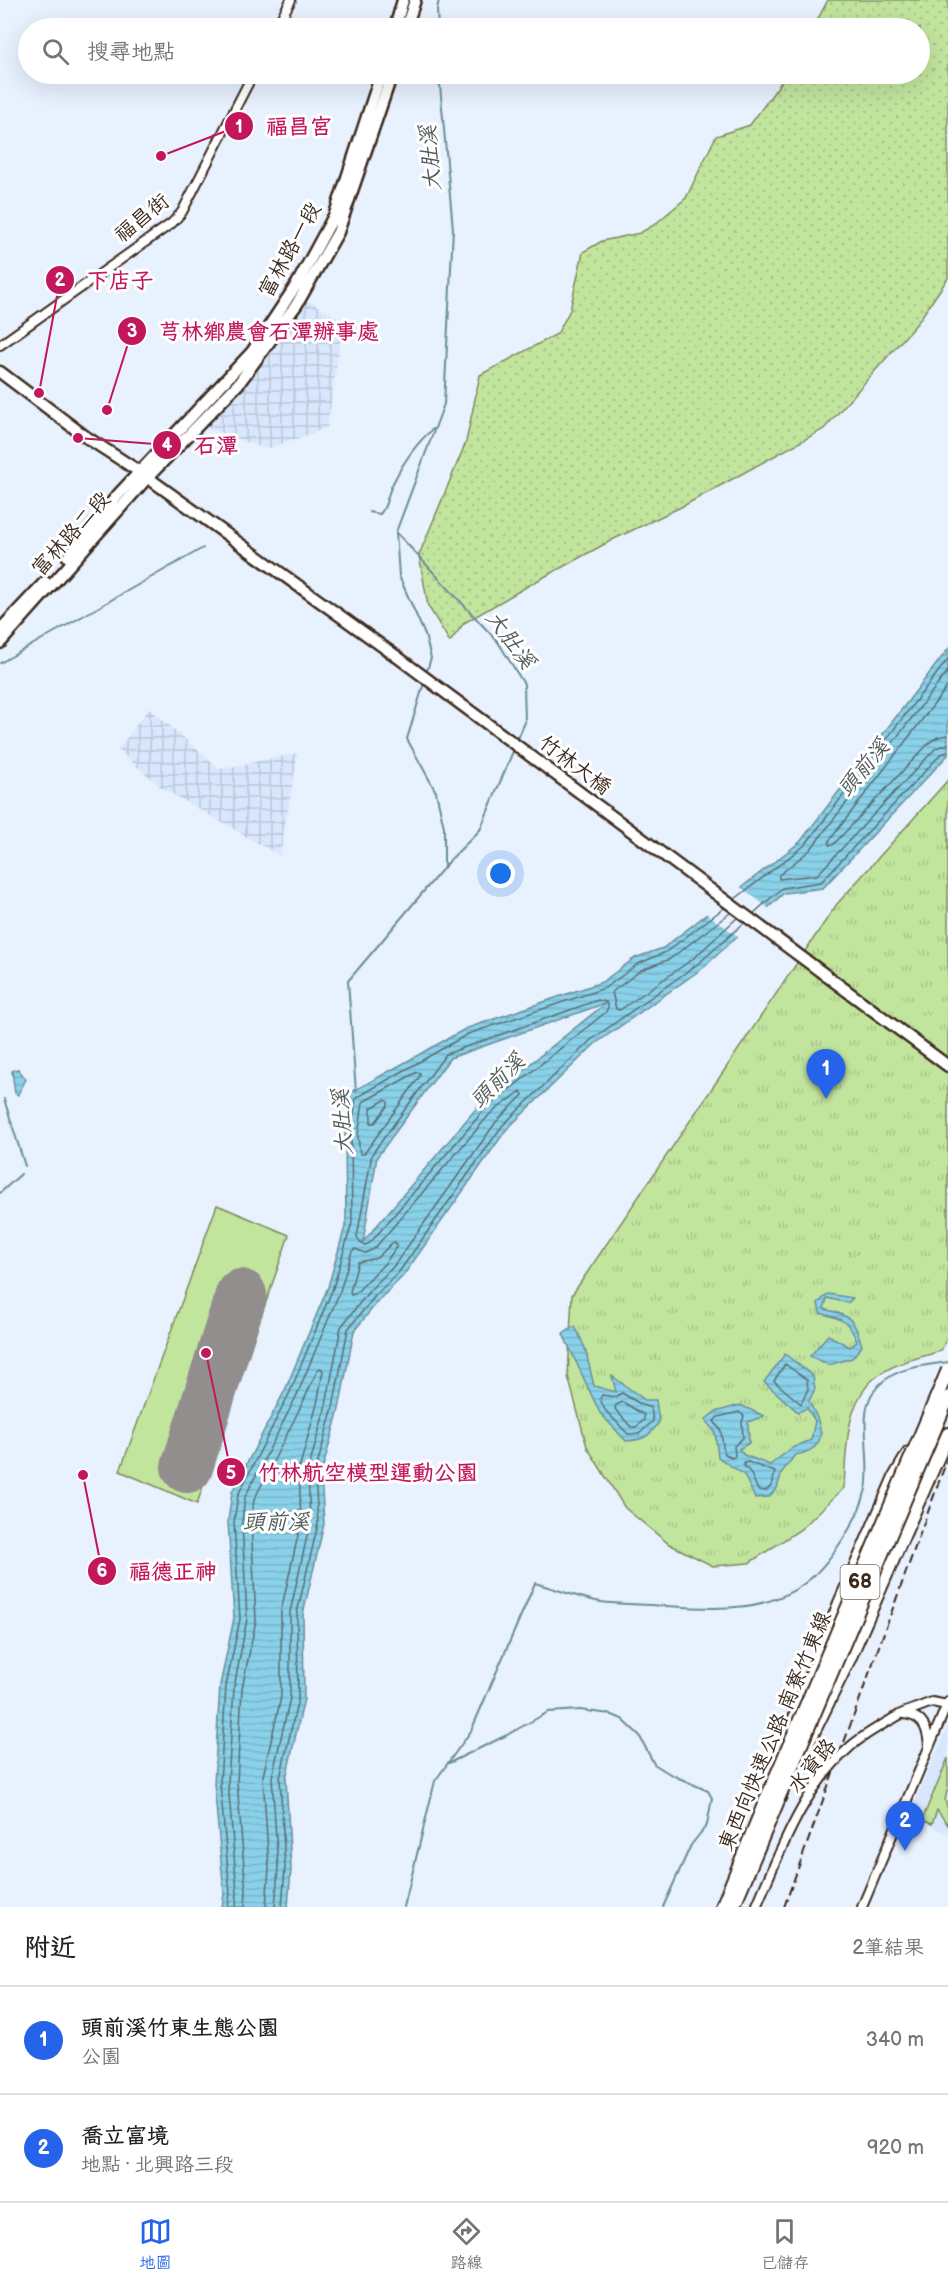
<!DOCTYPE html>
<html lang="zh-TW">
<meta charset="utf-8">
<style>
:root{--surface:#fff;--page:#f2f2f2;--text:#202124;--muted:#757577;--line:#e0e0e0;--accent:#2563eb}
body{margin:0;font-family:"Balsamiq Sans","LXGW WenKai TC",sans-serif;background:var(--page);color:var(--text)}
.you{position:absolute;left:501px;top:874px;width:21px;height:21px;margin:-15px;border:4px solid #fff;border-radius:50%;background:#1a73e8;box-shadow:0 0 0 9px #1a73e833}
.badge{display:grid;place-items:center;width:39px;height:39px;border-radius:50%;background:var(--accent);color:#fff;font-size:20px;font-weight:700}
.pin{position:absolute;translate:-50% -50px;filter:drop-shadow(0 2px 3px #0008)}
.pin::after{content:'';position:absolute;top:32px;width:21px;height:18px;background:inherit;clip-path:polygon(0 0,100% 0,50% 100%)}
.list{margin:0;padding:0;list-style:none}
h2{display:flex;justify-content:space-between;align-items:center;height:78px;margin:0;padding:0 24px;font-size:26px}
h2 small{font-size:20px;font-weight:400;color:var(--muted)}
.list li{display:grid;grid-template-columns:39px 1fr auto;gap:18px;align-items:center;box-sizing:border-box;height:108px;padding:0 24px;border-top:2px solid var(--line)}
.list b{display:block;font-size:22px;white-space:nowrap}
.list p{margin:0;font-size:20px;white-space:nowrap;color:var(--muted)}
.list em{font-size:20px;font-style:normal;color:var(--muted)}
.icon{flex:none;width:33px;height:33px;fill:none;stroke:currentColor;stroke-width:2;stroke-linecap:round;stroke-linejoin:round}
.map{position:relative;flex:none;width:948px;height:1907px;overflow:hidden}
.search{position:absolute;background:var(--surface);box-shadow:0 6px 24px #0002;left:18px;right:18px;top:18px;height:66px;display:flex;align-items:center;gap:15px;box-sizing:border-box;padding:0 21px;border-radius:33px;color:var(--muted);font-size:22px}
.sheet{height:294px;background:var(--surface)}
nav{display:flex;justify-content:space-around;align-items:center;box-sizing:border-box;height:84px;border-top:2px solid var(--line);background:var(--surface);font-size:16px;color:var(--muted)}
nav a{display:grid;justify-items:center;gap:3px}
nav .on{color:var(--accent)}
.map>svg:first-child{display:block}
</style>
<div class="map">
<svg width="948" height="1907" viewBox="0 0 948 1907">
<defs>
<pattern id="industrial-grid" width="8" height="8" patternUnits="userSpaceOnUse" patternTransform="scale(1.5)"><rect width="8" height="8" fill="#d8e7fd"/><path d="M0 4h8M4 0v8" fill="none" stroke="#bac6d8"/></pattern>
<pattern id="grass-dots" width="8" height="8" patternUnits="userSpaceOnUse" patternTransform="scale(1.5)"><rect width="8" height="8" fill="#c2e59e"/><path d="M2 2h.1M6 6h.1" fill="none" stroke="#a8c588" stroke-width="1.8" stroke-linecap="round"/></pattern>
<pattern id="park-tufts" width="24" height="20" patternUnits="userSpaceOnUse" patternTransform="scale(1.5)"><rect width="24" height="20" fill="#c2e59e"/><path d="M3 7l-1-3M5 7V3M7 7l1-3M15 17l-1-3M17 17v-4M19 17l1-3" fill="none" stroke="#a8c588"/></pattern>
<pattern id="water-rules" width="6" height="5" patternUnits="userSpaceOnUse" patternTransform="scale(1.5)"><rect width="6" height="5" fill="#89d1ea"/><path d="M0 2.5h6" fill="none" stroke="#77b4c8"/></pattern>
</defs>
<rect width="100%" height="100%" fill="#e8f1fe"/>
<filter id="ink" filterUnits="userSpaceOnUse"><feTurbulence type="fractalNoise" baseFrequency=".0167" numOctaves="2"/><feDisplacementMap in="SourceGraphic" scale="12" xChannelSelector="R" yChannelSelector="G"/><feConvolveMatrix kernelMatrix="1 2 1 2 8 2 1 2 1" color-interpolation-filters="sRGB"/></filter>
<g filter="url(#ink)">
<!-- built -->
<path fill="#d8e7fd" d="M 948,1726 L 948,1834 L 909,1815 Z"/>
<!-- industrial -->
<path fill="url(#industrial-grid)" d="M 309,301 L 343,322 L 327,428 L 266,449 L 205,427 Z
M 149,708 L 220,769 L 298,753 L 280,856 L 162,788 L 118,750 Z"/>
<!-- grass -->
<path fill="url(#grass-dots)" stroke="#7e885e" stroke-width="1.5" d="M 828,0 L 948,0 L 948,278 L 918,322 L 824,429 L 685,505 L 614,539 L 533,583 L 464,623 L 450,642 L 428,606 L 419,555 L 466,442 L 480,375 L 557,334 L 570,310 L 583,252 L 602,241 L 640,233 L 654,225 L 686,198 L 716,136 L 750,125 L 787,74 L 920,74 L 920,28 L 813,28 Z"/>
<!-- park -->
<path fill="url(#park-tufts)" stroke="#7e885e" stroke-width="1.5" d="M 948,780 L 948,1335 L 941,1351 C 921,1357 898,1362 880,1374 C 845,1397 846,1451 844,1488 L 801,1529 L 749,1563 L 713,1566 L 669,1544 L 625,1508 L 587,1447 L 568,1376 L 572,1295 L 837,904 Z"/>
<!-- pitch -->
<path fill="#c2e59e" stroke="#7e885e" stroke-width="1.5" d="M 217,1205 L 289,1235 L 197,1504 L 120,1471 Z
M 948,1758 L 948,1787 L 945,1800 L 948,1810 L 948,1825 L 937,1810 L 932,1824 L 922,1820 Z"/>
<!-- water -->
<path fill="url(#water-rules)" stroke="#6a8e98" stroke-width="1.5" fill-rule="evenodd" d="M 948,649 L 948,755 L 823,888 L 784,893 L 703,968 L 595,1044 L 506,1130 L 403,1276 L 380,1299 L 354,1331 L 339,1409 L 321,1474 L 324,1524 L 303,1614 L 304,1699 L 286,1778 L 291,1869 L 288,1907 L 222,1907 L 224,1894 L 214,1783 L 220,1685 L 234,1618 L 228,1521 L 232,1492 L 285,1390 L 328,1287 L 346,1223 L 345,1135 L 350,1093 L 465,1029 L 602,982 L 635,958 L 663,948 L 800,842 ZM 606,1003 L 480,1104 L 363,1242 L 377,1157 L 450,1058 Z
M 18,1069 L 26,1079 L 18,1095 L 15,1093 L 12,1071 Z
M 828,1294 L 853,1298 L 848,1303 L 827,1298 L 824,1309 C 850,1315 855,1319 862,1346 L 852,1358 L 829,1365 L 810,1356 L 828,1335 L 850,1347 L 857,1342 C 849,1320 842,1319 820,1313 L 818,1303 Z
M 575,1326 L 585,1348 L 594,1386 L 616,1392 L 612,1376 L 645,1400 L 656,1400 L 659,1422 C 649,1437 644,1440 626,1441 L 600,1413 L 563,1334 Z
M 785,1354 L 813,1376 L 815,1389 L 809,1401 C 822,1425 831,1449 795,1455 L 782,1472 L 777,1488 L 769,1497 L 755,1498 L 744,1475 L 718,1457 L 715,1432 L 705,1420 L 715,1412 L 740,1405 L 764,1416 L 748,1422 L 749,1443 L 739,1449 L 744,1455 L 770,1465 L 792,1448 L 811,1440 L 815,1421 L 807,1408 L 798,1412 L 764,1382 Z"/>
<!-- pier -->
<path fill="#e8f1fe" d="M 738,885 L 771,910 L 740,938 L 704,912 Z"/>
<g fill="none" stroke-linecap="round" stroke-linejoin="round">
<!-- shore -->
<path stroke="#5a6d70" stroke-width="1.5" d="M 948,671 L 810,850 L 779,875 L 779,879 L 817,875 L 936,748 L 948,744
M 948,686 L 829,841 L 829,845 L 833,845 L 930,742 L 938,737 L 948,735
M 735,899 L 805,845 L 948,659
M 730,913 L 670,959 L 641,970 L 612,992 L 616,1009 L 620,1010 L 694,958 L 737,918
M 754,913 L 782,888 L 821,882 L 941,754 L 948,752
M 598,1000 L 606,1002 L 608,1007 L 606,1012 L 485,1109 L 370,1243 L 365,1245 L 360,1243 L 357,1237 L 372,1154 L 446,1054 Z
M 417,1072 L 420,1073 L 420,1076 L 364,1154 L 360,1154 L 358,1136 L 363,1102 Z
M 385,1100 L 388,1102 L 388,1105 L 375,1123 L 371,1123 L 371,1108 Z
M 392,1243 L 395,1242 L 397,1246 L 386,1262 L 355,1294 L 351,1295 L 350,1292 L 358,1262 L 377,1258 Z
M 785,1364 L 807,1380 L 808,1389 L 801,1404 L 774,1381 Z
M 622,1393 L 642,1405 L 651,1408 L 653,1421 L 639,1434 L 628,1434 L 605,1410 L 600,1399 L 602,1395 L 615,1397 Z
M 623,1402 L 644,1415 L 644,1420 L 636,1427 L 631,1427 L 615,1409 L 616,1405 Z
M 739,1412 L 744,1416 L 742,1422 L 743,1438 L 734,1446 L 735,1456 L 732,1458 L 724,1453 L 721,1431 L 714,1421 L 718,1417 Z
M 748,1462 L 775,1472 L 772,1485 L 766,1491 L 758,1490 L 750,1472 L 744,1466 L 744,1463 Z
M 228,1907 L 230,1893 L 220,1783 L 226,1686 L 240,1619 L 234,1522 L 238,1495 L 290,1392 L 333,1288 L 352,1223 L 351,1135 L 356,1098 L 468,1034 L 605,988 L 638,964 L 666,952 L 724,908
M 236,1907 L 237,1892 L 228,1782 L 234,1688 L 247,1619 L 242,1522 L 245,1497 L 297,1395 L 340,1291 L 352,1251 L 355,1249 L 365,1253 L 374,1249 L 490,1114 L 521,1091 L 523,1095 L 496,1122 L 393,1267 L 370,1290 L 341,1327 L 326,1405 L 308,1471 L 310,1523 L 290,1612 L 290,1698 L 272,1777 L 278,1868 L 275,1907
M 245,1907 L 246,1892 L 237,1782 L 242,1689 L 256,1620 L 251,1522 L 254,1500 L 304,1400 L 318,1369 L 321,1368 L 323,1371 L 317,1404 L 299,1469 L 301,1522 L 281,1611 L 281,1697 L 263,1776 L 269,1868 L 266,1907
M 282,1907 L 285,1868 L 280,1778 L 298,1699 L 297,1613 L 318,1524 L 315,1473 L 333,1407 L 348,1329 L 376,1295 L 399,1272 L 502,1126 L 591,1040 L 699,963 L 744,923"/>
<!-- stream -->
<path stroke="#6a8e98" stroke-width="2" d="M 438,28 L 437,9 L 439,0
M 439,74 L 453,229 L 444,404 L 396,532 L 498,642 L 524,684 L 525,722 L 517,741
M 369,512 L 380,514 C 388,505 387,494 393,483 C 403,463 415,444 433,429
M 396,532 L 399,576 L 425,635 L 431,658 L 426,674
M 0,663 L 203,548
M 424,683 L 407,739 L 436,792 L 444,827 L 444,867
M 356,1092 L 348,981 L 451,859 L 480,830 L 514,749
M 4,1099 L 25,1166
M 0,1193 L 21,1174
M 449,1763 L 507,1735 L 548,1712 L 580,1710 L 610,1714 L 622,1719 L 639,1735 L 654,1764 L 670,1774 L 708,1791 L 712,1798 L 707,1825 L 691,1845 L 663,1907
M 404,1907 L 435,1781 L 471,1731 L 535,1583 C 556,1589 579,1598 601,1602 C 617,1604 634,1604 651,1605 C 701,1608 762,1616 805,1583 C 820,1572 831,1557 841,1542 C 851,1527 862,1506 866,1489 C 872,1462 858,1416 872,1394 C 888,1368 919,1366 948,1362"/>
<!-- runway -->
<path stroke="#928e8e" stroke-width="52" d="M 187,1467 L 241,1295"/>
<!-- minor casing -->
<g stroke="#3b2a1e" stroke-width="12">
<path id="minor" d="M 276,28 L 291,0
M 0,345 L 172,223 L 182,212 L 253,74
M 903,1713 L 932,1702 L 947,1705
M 901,1714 C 922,1714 928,1728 929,1746
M 862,1907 L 948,1702"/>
</g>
<!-- major casing -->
<g stroke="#3b2a1e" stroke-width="15">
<path id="major" d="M 395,28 L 403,0
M 406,28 L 415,0
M 0,372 L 86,437 L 140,472 L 396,656 L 948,1066
M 68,557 L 117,496 L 252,352 L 297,284 L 335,214 L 381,74
M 0,630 L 45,582
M 0,643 L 147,478 L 239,383 L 297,304 L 338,232 L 392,74"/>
</g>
<!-- highway casing -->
<g stroke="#3b2a1e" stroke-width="16">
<path id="highway" d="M 795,1718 L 840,1603 L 895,1477 L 909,1453
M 802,1755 L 849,1659 L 948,1434
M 722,1907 L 772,1785
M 733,1907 L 782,1791"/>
</g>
<!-- minor -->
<use href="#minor" stroke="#fff" stroke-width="8"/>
<!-- major -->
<use href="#major" stroke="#fff" stroke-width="10"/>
<!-- highway -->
<use href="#highway" stroke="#fff" stroke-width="12"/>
<!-- rail -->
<path stroke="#3b2a1e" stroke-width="2" stroke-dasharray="9 4.5" stroke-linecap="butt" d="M 784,1907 L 948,1457"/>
<!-- minor-bridge casing -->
<g stroke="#3b2a1e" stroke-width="12" stroke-linecap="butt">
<path id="minor-bridge" d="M 756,1907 C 781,1850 803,1788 851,1746 C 866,1733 884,1724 901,1714"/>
</g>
<!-- highway-bridge casing -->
<g stroke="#3b2a1e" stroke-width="16" stroke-linecap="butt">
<path id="highway-bridge" d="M 769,1793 L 948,1370
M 778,1799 L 948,1398"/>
</g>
<!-- minor-bridge -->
<use href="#minor-bridge" stroke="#fff" stroke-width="8"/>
<!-- highway-bridge -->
<use href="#highway-bridge" stroke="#fff" stroke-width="12"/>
</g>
</g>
<g text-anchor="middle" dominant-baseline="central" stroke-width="6" stroke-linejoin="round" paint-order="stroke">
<!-- shield labels -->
<rect fill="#fff" stroke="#766a62" stroke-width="1.5" x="840.5" y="1565" width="39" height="34" rx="4.5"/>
<g font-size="20" font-weight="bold" fill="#3b2a1e">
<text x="860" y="1582">68</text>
</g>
<!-- street labels -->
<g font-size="21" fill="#3b2a1e" stroke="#fff">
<text transform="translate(142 218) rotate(-39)">福昌街</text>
<text transform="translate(290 250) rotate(-61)">富林路一段</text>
<text transform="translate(71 534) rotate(-48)">富林路二段</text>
<text transform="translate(575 765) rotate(37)">竹林大橋</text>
<text transform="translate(775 1731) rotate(-67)">東西向快速公路 南寮竹東線</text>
<text transform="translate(812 1766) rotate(-51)">水資路</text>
</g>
<!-- water labels -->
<g font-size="22" font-style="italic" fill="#525c5b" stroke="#fff">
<text transform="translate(431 158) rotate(-95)">大肚溪</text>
<text transform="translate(510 640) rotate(53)">大肚溪</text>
<text transform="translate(864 768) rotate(-50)">頭前溪</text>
<text transform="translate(498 1081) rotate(-45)">頭前溪</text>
<text transform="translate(343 1122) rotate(-94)">大肚溪</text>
<text x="276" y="1522">頭前溪</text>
</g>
</g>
<!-- callouts -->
<path fill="none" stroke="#c2185b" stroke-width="2" d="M161 156L239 126M39 393L60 280M107 410L132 331M78 438L167 445M206 1353L231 1472M83 1475L102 1571"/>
<g fill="#c2185b" stroke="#fff" stroke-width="2">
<circle cx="161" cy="156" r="6"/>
<circle cx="39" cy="393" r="6"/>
<circle cx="107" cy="410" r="6"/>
<circle cx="78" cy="438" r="6"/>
<circle cx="206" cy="1353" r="6"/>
<circle cx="83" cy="1475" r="6"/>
<circle cx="239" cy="126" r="15"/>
<circle cx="60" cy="280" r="15"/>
<circle cx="132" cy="331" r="15"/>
<circle cx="167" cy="445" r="15"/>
<circle cx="231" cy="1472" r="15"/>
<circle cx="102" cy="1571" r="15"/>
</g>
<g font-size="18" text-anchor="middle" font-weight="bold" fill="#fff">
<text x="239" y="133">1</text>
<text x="60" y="286">2</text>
<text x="132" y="337">3</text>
<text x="167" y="451">4</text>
<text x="231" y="1479">5</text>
<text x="102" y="1577">6</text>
</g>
<g font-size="22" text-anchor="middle" font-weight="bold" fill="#c2185b" stroke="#fff" stroke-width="6" stroke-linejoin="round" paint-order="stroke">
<text x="299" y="134">福昌宮</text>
<text x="120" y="288">下店子</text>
<text x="269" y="339">芎林鄉農會石潭辦事處</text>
<text x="216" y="453">石潭</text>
<text x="368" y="1480">竹林航空模型運動公園</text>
<text x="173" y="1579">福德正神</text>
</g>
</svg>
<div class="you"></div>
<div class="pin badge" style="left:826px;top:1099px">1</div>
<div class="pin badge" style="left:905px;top:1851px">2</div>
<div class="search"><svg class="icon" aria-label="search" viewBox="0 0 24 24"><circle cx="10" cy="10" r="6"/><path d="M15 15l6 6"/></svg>搜尋地點</div>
</div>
<section class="sheet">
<h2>附近<small>2筆結果</small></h2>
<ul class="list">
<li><span class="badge">1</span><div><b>頭前溪竹東生態公園</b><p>公園</p></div><em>340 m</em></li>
<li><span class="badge">2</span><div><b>喬立富境</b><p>地點 · 北興路三段</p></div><em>920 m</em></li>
</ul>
</section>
<nav>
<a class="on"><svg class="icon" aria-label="map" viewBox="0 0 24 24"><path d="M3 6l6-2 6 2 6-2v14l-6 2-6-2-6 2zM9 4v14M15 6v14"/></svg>地圖</a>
<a><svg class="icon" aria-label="directions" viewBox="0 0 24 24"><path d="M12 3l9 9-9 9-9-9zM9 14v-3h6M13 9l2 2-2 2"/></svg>路線</a>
<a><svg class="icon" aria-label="saved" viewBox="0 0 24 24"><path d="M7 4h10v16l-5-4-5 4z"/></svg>已儲存</a>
</nav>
